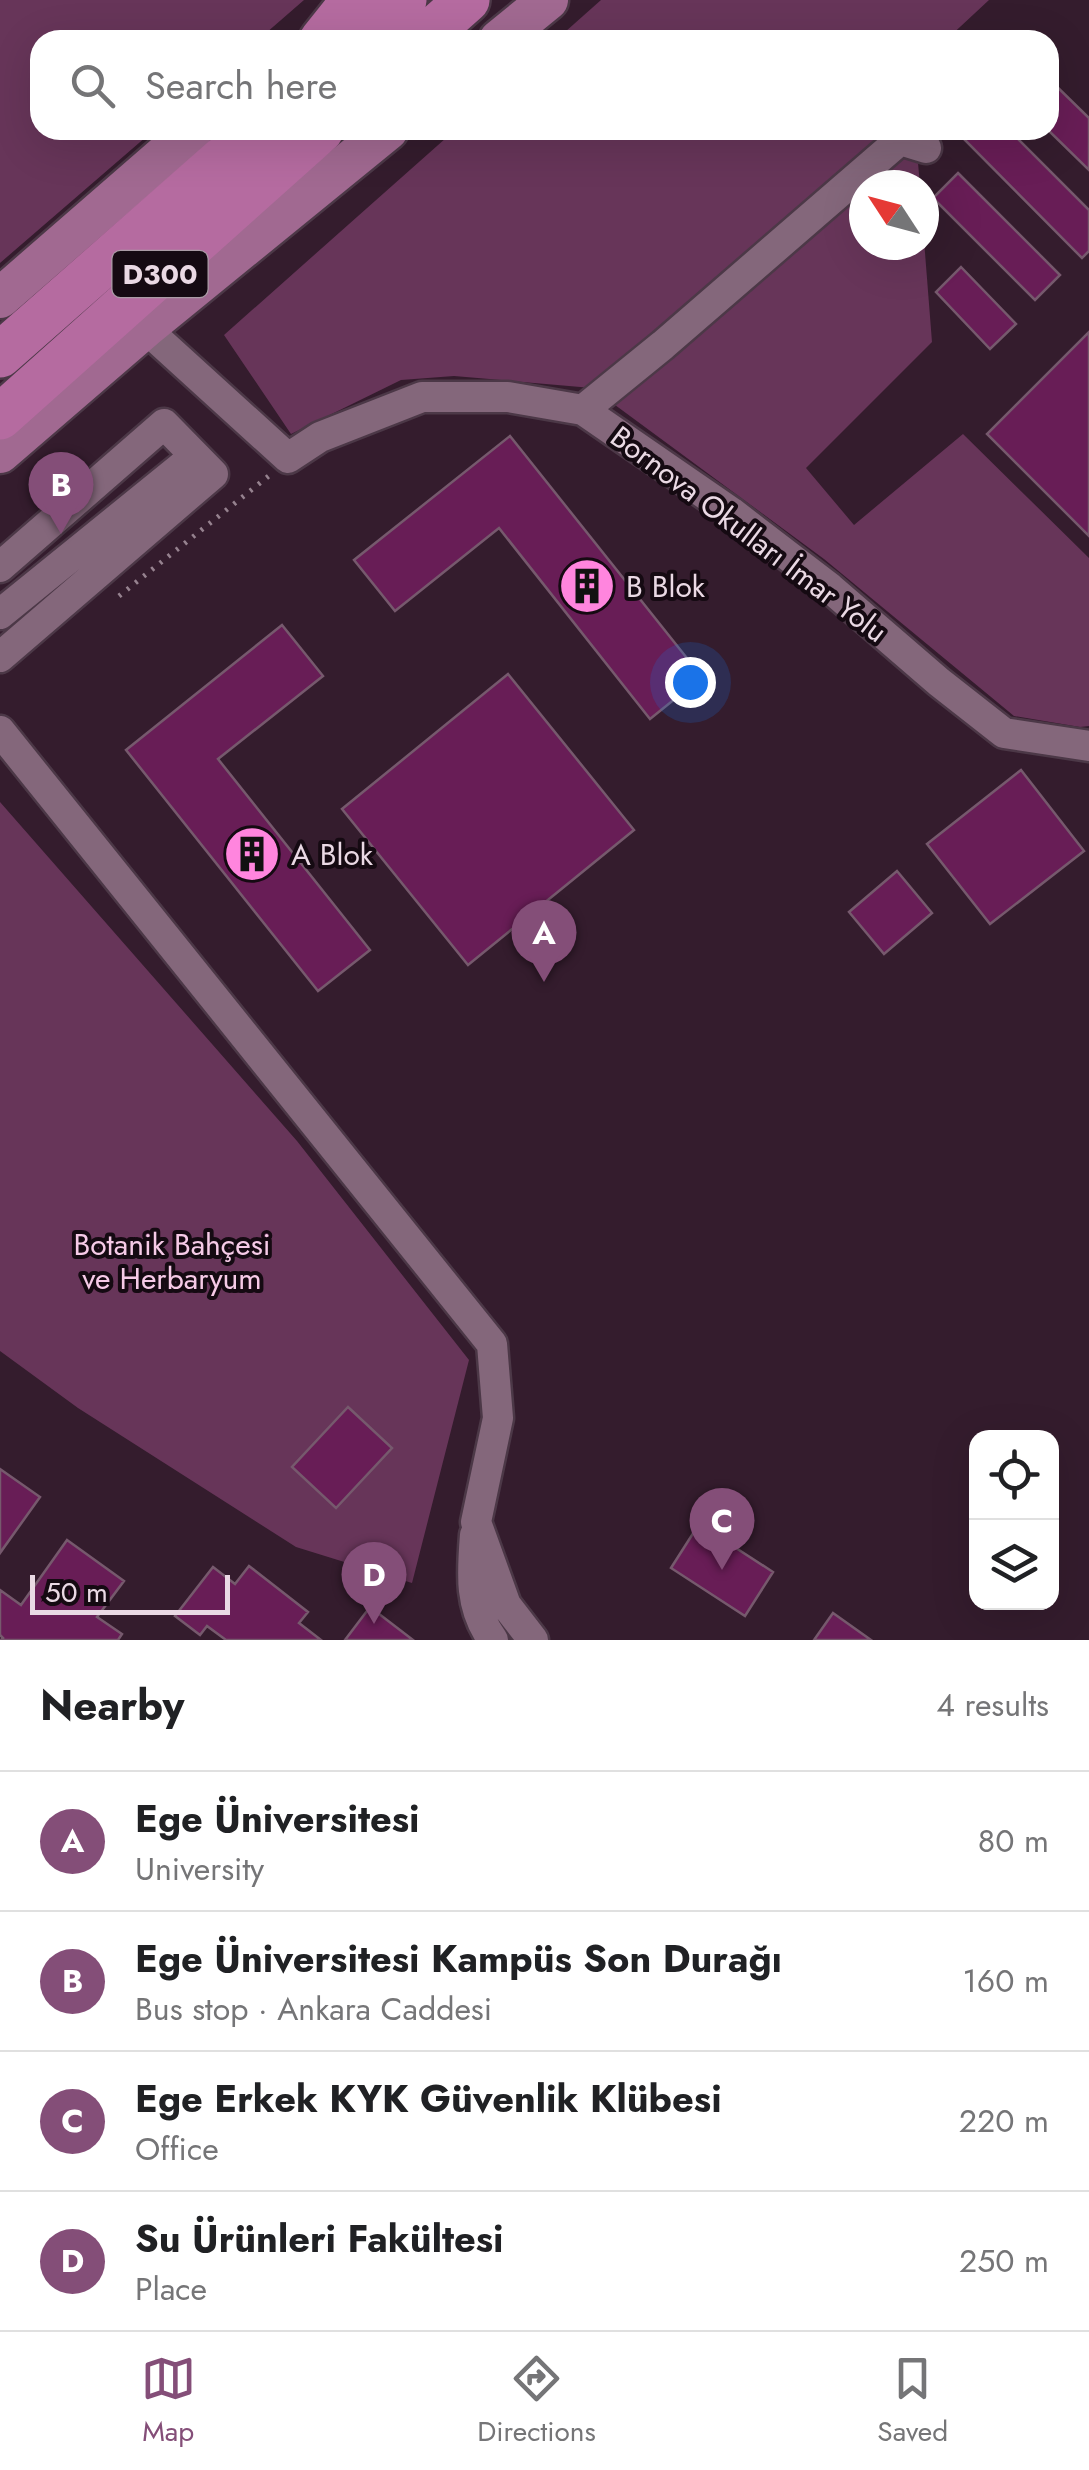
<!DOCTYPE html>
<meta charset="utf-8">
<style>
:root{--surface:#fff;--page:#f2f2f2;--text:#202124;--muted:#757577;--line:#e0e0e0;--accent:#844e78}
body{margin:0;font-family:Jost,sans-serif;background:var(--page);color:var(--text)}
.controls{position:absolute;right:30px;bottom:30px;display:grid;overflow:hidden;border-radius:20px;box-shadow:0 10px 40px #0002}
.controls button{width:90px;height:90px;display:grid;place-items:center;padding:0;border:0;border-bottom:2px solid var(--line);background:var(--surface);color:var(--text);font:50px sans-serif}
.compass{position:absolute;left:849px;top:170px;width:90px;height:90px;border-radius:50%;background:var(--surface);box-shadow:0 10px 40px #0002;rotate:306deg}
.scale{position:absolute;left:30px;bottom:25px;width:200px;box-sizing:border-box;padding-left:10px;border:5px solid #ead9e4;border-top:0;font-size:28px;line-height:35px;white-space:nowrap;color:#ead9e4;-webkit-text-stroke:8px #150a12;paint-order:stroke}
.you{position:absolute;left:690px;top:682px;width:35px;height:35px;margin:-25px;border:8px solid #fff;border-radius:50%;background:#1a73e8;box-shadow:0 0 0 15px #1a73e833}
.badge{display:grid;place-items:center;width:65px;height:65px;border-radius:50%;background:var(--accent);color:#fff;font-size:32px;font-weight:700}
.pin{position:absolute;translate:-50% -82px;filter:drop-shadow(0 2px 5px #0008)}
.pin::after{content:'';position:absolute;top:52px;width:35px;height:30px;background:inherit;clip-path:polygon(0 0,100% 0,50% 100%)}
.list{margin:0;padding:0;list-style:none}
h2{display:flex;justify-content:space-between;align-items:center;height:130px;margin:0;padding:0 40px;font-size:42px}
h2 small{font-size:32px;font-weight:400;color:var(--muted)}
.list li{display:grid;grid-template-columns:65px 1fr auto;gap:30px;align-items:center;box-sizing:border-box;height:140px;padding:0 40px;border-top:2px solid var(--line)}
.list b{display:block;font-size:38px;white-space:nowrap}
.list p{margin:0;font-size:32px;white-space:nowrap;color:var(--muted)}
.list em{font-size:32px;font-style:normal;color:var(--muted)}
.icon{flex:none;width:55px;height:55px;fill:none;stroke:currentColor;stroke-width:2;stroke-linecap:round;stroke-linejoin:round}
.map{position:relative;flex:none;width:1089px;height:1640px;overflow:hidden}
.search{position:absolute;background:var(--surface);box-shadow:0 10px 40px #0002;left:30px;right:30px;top:30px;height:110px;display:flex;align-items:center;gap:25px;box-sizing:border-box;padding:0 35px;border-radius:30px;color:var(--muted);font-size:38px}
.sheet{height:690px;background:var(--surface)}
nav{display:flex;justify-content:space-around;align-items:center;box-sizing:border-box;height:140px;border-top:2px solid var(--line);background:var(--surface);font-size:28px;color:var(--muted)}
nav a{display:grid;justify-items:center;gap:5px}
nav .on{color:var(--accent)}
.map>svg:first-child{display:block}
</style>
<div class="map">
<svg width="1089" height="1640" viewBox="0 0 1089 1640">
<rect width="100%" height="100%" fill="#341c2d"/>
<!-- green -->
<path fill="#673559" d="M 0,0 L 304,0 L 258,40 L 40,40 L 40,130 L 154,130 L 0,263 Z
M 601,0 L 989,0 L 946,40 L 556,40 Z
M 455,130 L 915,130 L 920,185 L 864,185 L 864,245 L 924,245 L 924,240 L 932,342 L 806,468 L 854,525 L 963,434 L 1089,558 L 1089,726 L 1080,727 L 1014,716 L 824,559 L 592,388 L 454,376 L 401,380 L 291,434 L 224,335 Z
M 0,802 L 297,1141 L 469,1360 L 412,1583 L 296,1547 L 78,1408 L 0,1351 Z"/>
<!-- building -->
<path fill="#681d56" stroke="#76596d" stroke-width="2.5" d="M 1049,79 L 1089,118 L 1089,170 L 1048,130 Z
M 955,130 L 1009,130 L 1089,210 L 1089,251 L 1082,258 Z
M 958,173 L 1060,275 L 1035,300 L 933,198 Z
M 961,267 L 1016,324 L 990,349 L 936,292 Z
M 1089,332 L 1089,536 L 987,434 Z
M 510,436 L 702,677 L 650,719 L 499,528 L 395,611 L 354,560 Z
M 282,625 L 323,676 L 218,759 L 370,950 L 318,991 L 126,750 Z
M 508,674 L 634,830 L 468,965 L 342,809 Z
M 1021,770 L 1084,851 L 990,924 L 927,844 Z
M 897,871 L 932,913 L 884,954 L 849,912 Z
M 348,1407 L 392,1448 L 336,1508 L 292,1467 Z
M 0,1469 L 40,1497 L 0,1553 Z
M 699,1524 L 773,1572 L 745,1616 L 671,1568 Z
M 67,1540 L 124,1581 L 97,1617 L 122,1634 L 118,1640 L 1,1640 L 3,1638 L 0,1635 L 0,1590 L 21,1605 Z
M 249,1566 L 308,1612 L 299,1623 L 321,1640 L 226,1640 L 207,1626 L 200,1635 L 175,1616 L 213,1567 L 235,1584 Z
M 370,1607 L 413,1640 L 345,1640 Z
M 833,1613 L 871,1640 L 814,1640 Z"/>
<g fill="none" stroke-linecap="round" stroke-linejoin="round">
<!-- minor casing -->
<g stroke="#4c3847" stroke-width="35">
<path id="minor" d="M 145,328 L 288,458 L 320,437 L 422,397 L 508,397 L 583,410 L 731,512 L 830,588 L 939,682 L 1004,733 L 1089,746
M 583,410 L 663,345 L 900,140 L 926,148
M 0,567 L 164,424 L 213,474 L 0,657
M 0,614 L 195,456
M 0,731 L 492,1344 L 498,1418 L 476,1522 L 506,1605 L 533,1640
M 475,1535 C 472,1573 469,1608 493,1640"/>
</g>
<!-- major casing -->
<g stroke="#4c3847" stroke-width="45">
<path id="major" d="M 499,40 L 548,0
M 0,298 L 193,130
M 0,453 L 145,328 L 388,130"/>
</g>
<!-- highway casing -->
<g stroke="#4c3847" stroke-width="50">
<path id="highway" d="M 322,40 L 354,0
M 358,40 L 404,0
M 422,40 L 467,0
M 0,355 L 256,130
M 0,417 L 321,130"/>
</g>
<!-- path -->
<path stroke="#96828f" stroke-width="5" stroke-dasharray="2.5 8" stroke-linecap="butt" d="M 119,596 L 270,475"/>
<!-- minor -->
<use href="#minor" stroke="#84677b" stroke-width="30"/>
<!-- major -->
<use href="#major" stroke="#a16991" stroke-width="40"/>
<!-- highway -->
<use href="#highway" stroke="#b56ba0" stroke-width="45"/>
</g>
<!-- icons -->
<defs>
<g id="building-disc" transform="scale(2.875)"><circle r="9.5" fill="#ff85de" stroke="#150a12"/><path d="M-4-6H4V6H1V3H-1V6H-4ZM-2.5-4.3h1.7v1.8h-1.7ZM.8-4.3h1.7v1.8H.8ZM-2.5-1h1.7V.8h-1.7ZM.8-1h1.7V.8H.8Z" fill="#111"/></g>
</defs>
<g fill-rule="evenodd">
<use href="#building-disc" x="587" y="586"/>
<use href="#building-disc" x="252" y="854"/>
</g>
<g text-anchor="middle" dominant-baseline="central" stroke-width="8" stroke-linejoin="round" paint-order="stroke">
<!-- shield labels -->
<rect fill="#150a12" stroke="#aa9ba5" stroke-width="2.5" x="112.5" y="251" width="95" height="46" rx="8"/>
<g font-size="28" font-weight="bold" fill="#ead9e4">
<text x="160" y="274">D300</text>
</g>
<!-- street labels -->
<g font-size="30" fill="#ead9e4" stroke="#150a12">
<text transform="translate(749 534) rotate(37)">Bornova Okulları İmar Yolu</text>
</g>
<!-- poi labels -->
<g font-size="30" fill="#ead9e4" stroke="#150a12" text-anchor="start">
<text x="626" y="586">B Blok</text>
<text x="291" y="854">A Blok</text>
</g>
<!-- park labels -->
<g font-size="30" fill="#f6cae7" stroke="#150a12">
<text x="172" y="1244">Botanik Bahçesi<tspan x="172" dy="34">ve Herbaryum</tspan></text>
</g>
</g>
</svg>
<div class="controls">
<button><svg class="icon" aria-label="locate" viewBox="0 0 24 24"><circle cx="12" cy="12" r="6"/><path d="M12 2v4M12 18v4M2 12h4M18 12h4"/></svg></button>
<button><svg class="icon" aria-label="layers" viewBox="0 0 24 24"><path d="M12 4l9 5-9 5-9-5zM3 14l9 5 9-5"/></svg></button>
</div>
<svg class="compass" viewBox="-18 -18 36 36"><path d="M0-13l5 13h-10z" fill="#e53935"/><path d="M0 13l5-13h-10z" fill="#757577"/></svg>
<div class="scale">50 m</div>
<div class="you"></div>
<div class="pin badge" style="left:544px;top:982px">A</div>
<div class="pin badge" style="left:61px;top:534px">B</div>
<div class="pin badge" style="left:722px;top:1570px">C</div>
<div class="pin badge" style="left:374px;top:1624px">D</div>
<div class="search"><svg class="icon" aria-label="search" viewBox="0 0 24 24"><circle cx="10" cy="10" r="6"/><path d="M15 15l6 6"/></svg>Search here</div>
</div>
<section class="sheet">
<h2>Nearby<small>4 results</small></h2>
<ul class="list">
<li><span class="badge">A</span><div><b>Ege Üniversitesi</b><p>University</p></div><em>80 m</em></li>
<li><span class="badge">B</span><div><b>Ege Üniversitesi Kampüs Son Durağı</b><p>Bus stop · Ankara Caddesi</p></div><em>160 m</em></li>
<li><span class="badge">C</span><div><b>Ege Erkek KYK Güvenlik Klübesi</b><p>Office</p></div><em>220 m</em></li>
<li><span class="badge">D</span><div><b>Su Ürünleri Fakültesi</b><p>Place</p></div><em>250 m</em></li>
</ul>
</section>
<nav>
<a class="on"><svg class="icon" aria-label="map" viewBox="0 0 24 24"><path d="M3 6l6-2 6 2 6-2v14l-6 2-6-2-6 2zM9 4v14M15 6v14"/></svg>Map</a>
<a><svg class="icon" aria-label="directions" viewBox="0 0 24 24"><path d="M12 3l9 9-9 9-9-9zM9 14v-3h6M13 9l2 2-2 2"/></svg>Directions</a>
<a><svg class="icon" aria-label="saved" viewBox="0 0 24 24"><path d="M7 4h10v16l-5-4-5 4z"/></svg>Saved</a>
</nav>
